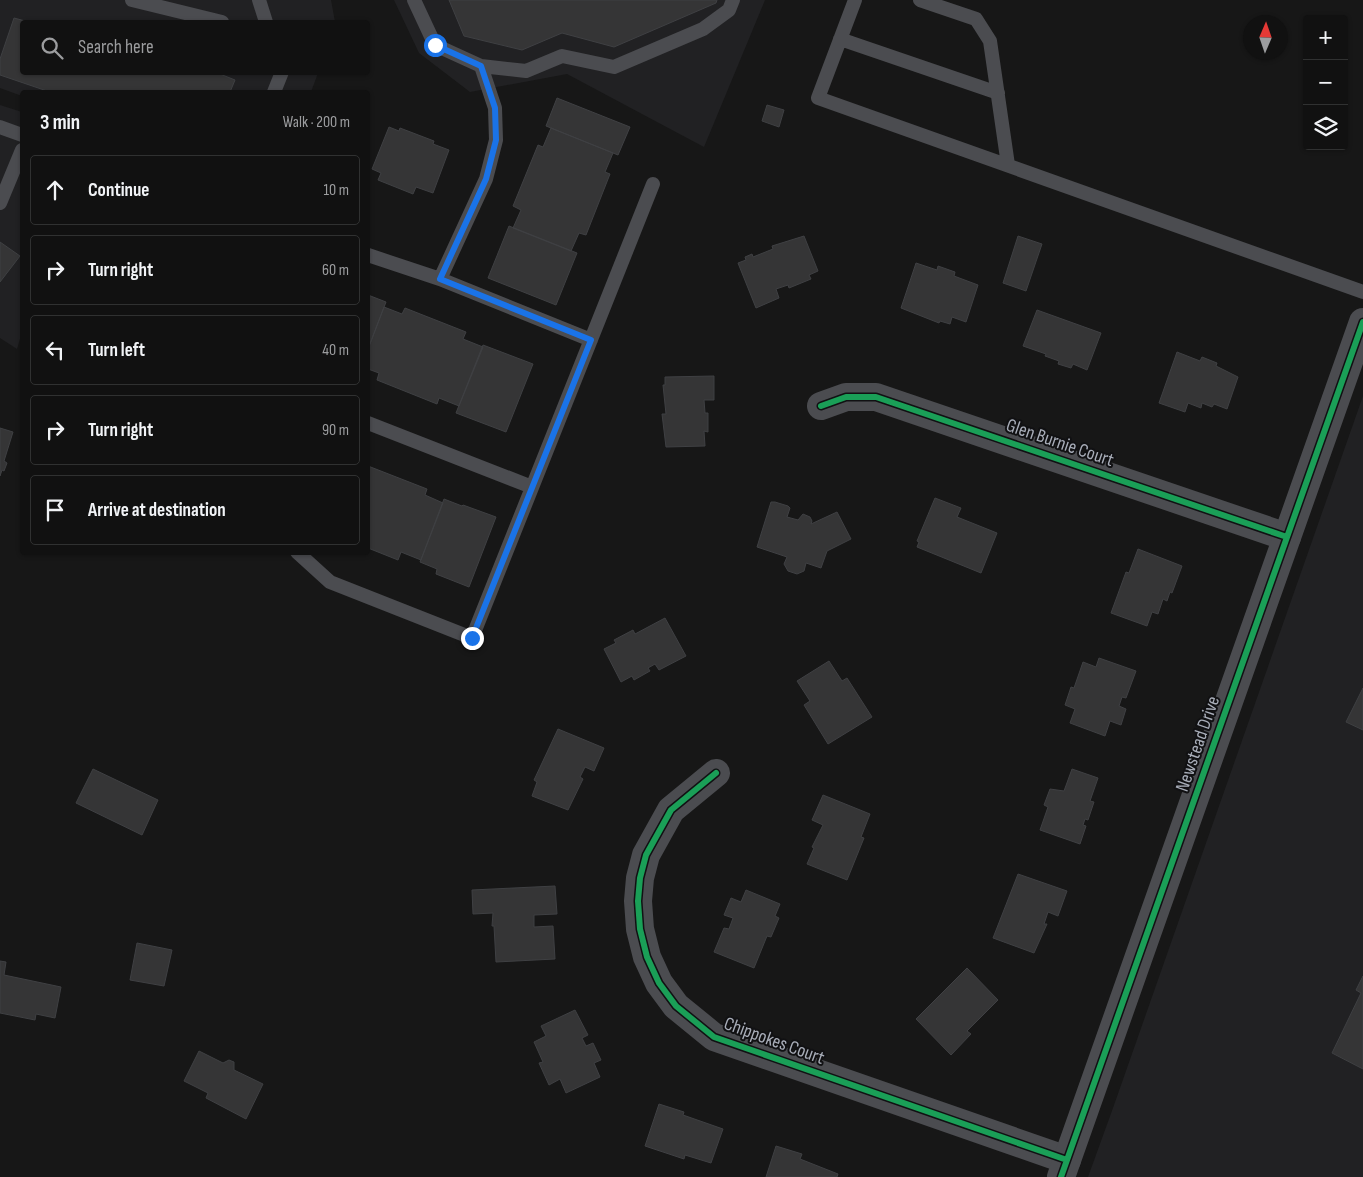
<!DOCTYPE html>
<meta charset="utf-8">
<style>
:root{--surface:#111;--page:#1e1f1f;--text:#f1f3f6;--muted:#9c9d9f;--line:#303131}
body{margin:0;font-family:"Sofia Sans Condensed",sans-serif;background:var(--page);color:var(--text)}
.controls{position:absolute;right:15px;top:15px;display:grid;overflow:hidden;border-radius:5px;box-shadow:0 1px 4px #0004}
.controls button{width:45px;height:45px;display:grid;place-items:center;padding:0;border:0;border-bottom:1px solid var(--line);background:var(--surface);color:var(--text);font:25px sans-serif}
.compass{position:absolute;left:1243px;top:15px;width:45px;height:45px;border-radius:50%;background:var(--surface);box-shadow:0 1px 4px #0004;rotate:2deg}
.stop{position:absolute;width:15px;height:15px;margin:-11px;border:4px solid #1a73e8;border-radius:50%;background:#fff}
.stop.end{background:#1a73e8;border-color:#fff;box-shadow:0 1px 5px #0008}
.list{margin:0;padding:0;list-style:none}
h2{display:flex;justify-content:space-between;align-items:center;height:65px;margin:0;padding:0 20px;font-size:21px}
h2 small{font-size:16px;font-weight:400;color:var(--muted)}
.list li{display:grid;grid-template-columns:32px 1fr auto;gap:15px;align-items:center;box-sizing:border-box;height:70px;margin:0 10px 10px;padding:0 10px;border:1px solid var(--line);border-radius:5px}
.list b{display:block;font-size:19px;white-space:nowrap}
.list em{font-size:16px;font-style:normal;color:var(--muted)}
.icon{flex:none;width:28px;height:28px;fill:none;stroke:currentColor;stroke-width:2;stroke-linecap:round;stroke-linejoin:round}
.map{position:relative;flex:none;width:1363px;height:1177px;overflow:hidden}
.search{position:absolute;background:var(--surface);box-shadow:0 1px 4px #0004;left:20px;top:20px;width:350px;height:55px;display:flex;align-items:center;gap:12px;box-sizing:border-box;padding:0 18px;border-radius:5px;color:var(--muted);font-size:19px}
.panel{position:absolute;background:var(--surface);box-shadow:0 1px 4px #0004;left:20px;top:90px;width:350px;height:465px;border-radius:5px}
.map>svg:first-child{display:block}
</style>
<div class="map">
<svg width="1363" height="1177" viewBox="0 0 1363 1177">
<rect width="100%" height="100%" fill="#171717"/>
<!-- built -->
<path fill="#212123" d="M 0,0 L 331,0 L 335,22 L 22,22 L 22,72 L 318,73 L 311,92 L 22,92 L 22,96 L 0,88 Z
M 394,0 L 765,0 L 704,147 L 567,74 L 470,92 L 419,53 Z
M 0,105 L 22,112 L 22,332 L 17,349 L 0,338 Z
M 1363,396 L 1363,1177 L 1088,1177 L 1113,1108 Z"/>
<!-- building -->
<path fill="#353536" stroke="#3f4043" d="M 449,0 L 717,0 L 716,3 L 614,47 L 562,33 L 522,50 L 464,36 Z
M 14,18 L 29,22 L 22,22 L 22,72 L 215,72 L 235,80 L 230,92 L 50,92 L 0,75 L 0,59 Z
M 557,98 L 630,127 L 618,155 L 546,126 Z
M 767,105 L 784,110 L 779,127 L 762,121 Z
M 389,127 L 399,131 L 400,128 L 434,141 L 433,144 L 449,150 L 433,193 L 416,187 L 413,194 L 378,180 L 381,173 L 372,169 Z
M 551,128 L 613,153 L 605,172 L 610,174 L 586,235 L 579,233 L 571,251 L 513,228 L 521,210 L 513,206 L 538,145 L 543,147 Z
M 509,226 L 577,253 L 556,305 L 488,278 Z
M 804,236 L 818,271 L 809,275 L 811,279 L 789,288 L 788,285 L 776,289 L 779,298 L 756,308 L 738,263 L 746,260 L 745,257 L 752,254 L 753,257 L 773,249 L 772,246 Z
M 1018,236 L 1042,244 L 1026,291 L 1003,283 Z
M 0,242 L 20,256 L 0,282 Z
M 916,263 L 937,270 L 938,266 L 955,272 L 954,276 L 978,285 L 966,322 L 952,317 L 950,324 L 940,321 L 939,323 L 901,308 Z
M 368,295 L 386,302 L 368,349 Z
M 384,307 L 402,314 L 405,308 L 466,332 L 463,339 L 483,347 L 459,406 L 439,398 L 437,404 L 377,380 L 379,373 L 368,369 L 368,349 Z
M 1037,310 L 1101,333 L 1087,370 L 1073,364 L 1071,368 L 1058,364 L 1059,361 L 1045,356 L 1046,354 L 1023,346 Z
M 483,345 L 533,364 L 506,432 L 456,413 Z
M 1177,352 L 1200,361 L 1202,357 L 1217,363 L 1216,366 L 1238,377 L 1227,409 L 1214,404 L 1212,407 L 1202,403 L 1201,408 L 1188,403 L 1185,412 L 1159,403 Z
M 714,376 L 714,400 L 704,400 L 705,413 L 708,413 L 708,432 L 704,431 L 705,446 L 666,447 L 662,414 L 666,414 L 663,385 L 665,385 L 665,377 Z
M 0,428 L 13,432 L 4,461 L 7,463 L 4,471 L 2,470 L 0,476 Z
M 368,466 L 427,489 L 425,495 L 443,503 L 421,560 L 401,552 L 398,560 L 368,548 Z
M 935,498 L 961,508 L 957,517 L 997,533 L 981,573 L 917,547 L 919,542 L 917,541 Z
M 444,499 L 462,506 L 463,505 L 496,517 L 469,587 L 436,574 L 437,569 L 420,562 Z
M 771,502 L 775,502 L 788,506 L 790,508 L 787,517 L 798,520 L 803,514 L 810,517 L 812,521 L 811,524 L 837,512 L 851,539 L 827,551 L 821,568 L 806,563 L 804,571 L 797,574 L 788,571 L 784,564 L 787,557 L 757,547 Z
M 1138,549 L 1182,566 L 1172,593 L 1170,592 L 1167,601 L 1163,599 L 1158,614 L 1152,612 L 1147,626 L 1111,613 L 1126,572 L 1129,573 Z
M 665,618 L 686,656 L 659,670 L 655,664 L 648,668 L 650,671 L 634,680 L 632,676 L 621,682 L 604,649 L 616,643 L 614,640 L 633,630 L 635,634 Z
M 1099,658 L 1136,671 L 1126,698 L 1122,697 L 1119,706 L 1126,709 L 1121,725 L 1110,721 L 1105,736 L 1070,723 L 1075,709 L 1065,705 L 1071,687 L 1074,688 L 1083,662 L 1096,667 Z
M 829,661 L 842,681 L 847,678 L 872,717 L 828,744 L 804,705 L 810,701 L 797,681 Z
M 1363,688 L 1363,730 L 1346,722 Z
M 558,729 L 604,748 L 594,771 L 585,767 L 580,777 L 583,779 L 568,810 L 532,796 L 537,782 L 534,780 Z
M 93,769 L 158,800 L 142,835 L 76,803 Z
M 1072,769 L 1098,778 L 1090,801 L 1094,802 L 1088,820 L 1085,819 L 1083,825 L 1086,826 L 1080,844 L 1040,830 L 1048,807 L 1044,805 L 1050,789 L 1064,791 Z
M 823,795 L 870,814 L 861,837 L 864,838 L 847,880 L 807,864 L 814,848 L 812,847 L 823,825 L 812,820 Z
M 1018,874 L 1067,891 L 1058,916 L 1048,912 L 1044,924 L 1047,924 L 1034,953 L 993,938 Z
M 555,886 L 557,914 L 534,915 L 534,927 L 553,926 L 555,959 L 496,962 L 494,926 L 492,926 L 493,913 L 473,914 L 472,890 Z
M 746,890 L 780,904 L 775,916 L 779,918 L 771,937 L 767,936 L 754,968 L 714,952 L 724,928 L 729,929 L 733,918 L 724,915 L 731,898 L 741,902 Z
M 137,943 L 172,950 L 164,986 L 130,980 Z
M 0,961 L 6,962 L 4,975 L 61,987 L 55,1018 L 36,1014 L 35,1020 L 0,1013 Z
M 967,968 L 998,1000 L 967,1031 L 971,1034 L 951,1055 L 916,1019 Z
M 1363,976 L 1363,1069 L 1332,1053 L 1361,993 L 1356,990 Z
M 575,1010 L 588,1035 L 582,1038 L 586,1046 L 593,1043 L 601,1060 L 594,1063 L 600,1077 L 566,1093 L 560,1079 L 549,1085 L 539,1063 L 543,1062 L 534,1042 L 546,1036 L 541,1026 Z
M 199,1051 L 223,1063 L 229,1060 L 234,1062 L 234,1070 L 263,1084 L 246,1119 L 206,1098 L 208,1093 L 184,1081 Z
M 659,1104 L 684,1112 L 683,1115 L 723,1129 L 711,1163 L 685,1155 L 684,1159 L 645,1146 Z
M 776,1146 L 802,1154 L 800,1159 L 838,1174 L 837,1177 L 766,1177 Z"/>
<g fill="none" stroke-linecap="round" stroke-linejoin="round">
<!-- service -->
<path stroke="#4b4c50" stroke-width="14" d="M 132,0 L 222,22
M 259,0 L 266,22
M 414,0 L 435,45 L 481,66 L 526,71 L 562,56 L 614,67 L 703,29 L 729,10 L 733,0
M 855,0 L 818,98 L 1363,292
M 920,0 L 976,19 L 990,41 L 1008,165
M 840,39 L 998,93
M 274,92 L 282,72
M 0,127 L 22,135
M 0,203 L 22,150
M 368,255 L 440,279 L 591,340
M 440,279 L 486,179 L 496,140 L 495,108 L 481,66
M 368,423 L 532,487
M 297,552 L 330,582 L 472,638 L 653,184"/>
<!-- minor -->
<path stroke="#4b4c50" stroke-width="28" d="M 821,406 L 846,397 L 876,397 L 1287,537
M 716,773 L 671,810 L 646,855 L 640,878 L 638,901 L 640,929 L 647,957 L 659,983 L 676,1006 L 714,1037 L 1067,1160"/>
<!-- tertiary -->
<path stroke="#4b4c50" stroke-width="28" d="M 1061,1177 L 1363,322"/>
<!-- cycleway casing -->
<g stroke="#111113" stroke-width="9">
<path id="cycleway" d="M 821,406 L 846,397 L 876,397 L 1287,537
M 716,773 L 671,810 L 646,855 L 640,878 L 638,901 L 640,929 L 647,957 L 659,983 L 676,1006 L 714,1037 L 1067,1160
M 1061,1177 L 1363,322"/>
</g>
<!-- cycleway -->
<use href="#cycleway" stroke="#1a9f57" stroke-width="6"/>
</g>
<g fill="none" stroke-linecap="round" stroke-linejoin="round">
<!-- route -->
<path stroke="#1a73e8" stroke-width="6" d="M 435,45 L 481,66 L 495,108 L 496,140 L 486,179 L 440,279 L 591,340 L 472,638"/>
</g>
<g text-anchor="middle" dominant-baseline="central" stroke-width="4" stroke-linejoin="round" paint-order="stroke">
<!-- street labels -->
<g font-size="19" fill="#a8adb8" stroke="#111113">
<text transform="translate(1060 443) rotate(19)">Glen Burnie Court</text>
<text transform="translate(1198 744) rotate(-71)">Newstead Drive</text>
<text transform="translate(774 1041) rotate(20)">Chippokes Court</text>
</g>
</g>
</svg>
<div class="controls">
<button>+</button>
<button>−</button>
<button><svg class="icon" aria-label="layers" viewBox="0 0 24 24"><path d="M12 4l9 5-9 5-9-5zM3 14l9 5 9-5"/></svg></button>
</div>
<svg class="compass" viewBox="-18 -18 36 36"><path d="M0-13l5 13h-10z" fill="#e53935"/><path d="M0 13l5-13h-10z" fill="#9c9d9f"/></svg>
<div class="stop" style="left:435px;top:45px"></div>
<div class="stop end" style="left:472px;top:638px"></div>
<div class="search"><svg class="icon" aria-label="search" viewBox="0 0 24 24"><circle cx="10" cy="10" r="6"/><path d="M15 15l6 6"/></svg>Search here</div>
<section class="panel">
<h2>3 min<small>Walk · 200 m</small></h2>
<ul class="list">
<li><svg class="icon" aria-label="ahead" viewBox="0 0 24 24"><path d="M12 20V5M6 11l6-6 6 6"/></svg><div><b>Continue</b></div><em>10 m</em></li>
<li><svg class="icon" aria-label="right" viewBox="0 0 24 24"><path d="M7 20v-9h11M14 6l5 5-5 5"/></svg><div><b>Turn right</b></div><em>60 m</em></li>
<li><svg class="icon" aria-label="left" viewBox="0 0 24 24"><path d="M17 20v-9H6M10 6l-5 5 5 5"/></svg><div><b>Turn left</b></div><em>40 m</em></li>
<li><svg class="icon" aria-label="right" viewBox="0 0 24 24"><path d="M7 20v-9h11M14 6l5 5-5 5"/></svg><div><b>Turn right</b></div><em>90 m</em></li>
<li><svg class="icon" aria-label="arrive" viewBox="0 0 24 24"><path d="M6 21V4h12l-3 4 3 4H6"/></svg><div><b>Arrive at destination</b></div></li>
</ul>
</section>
</div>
